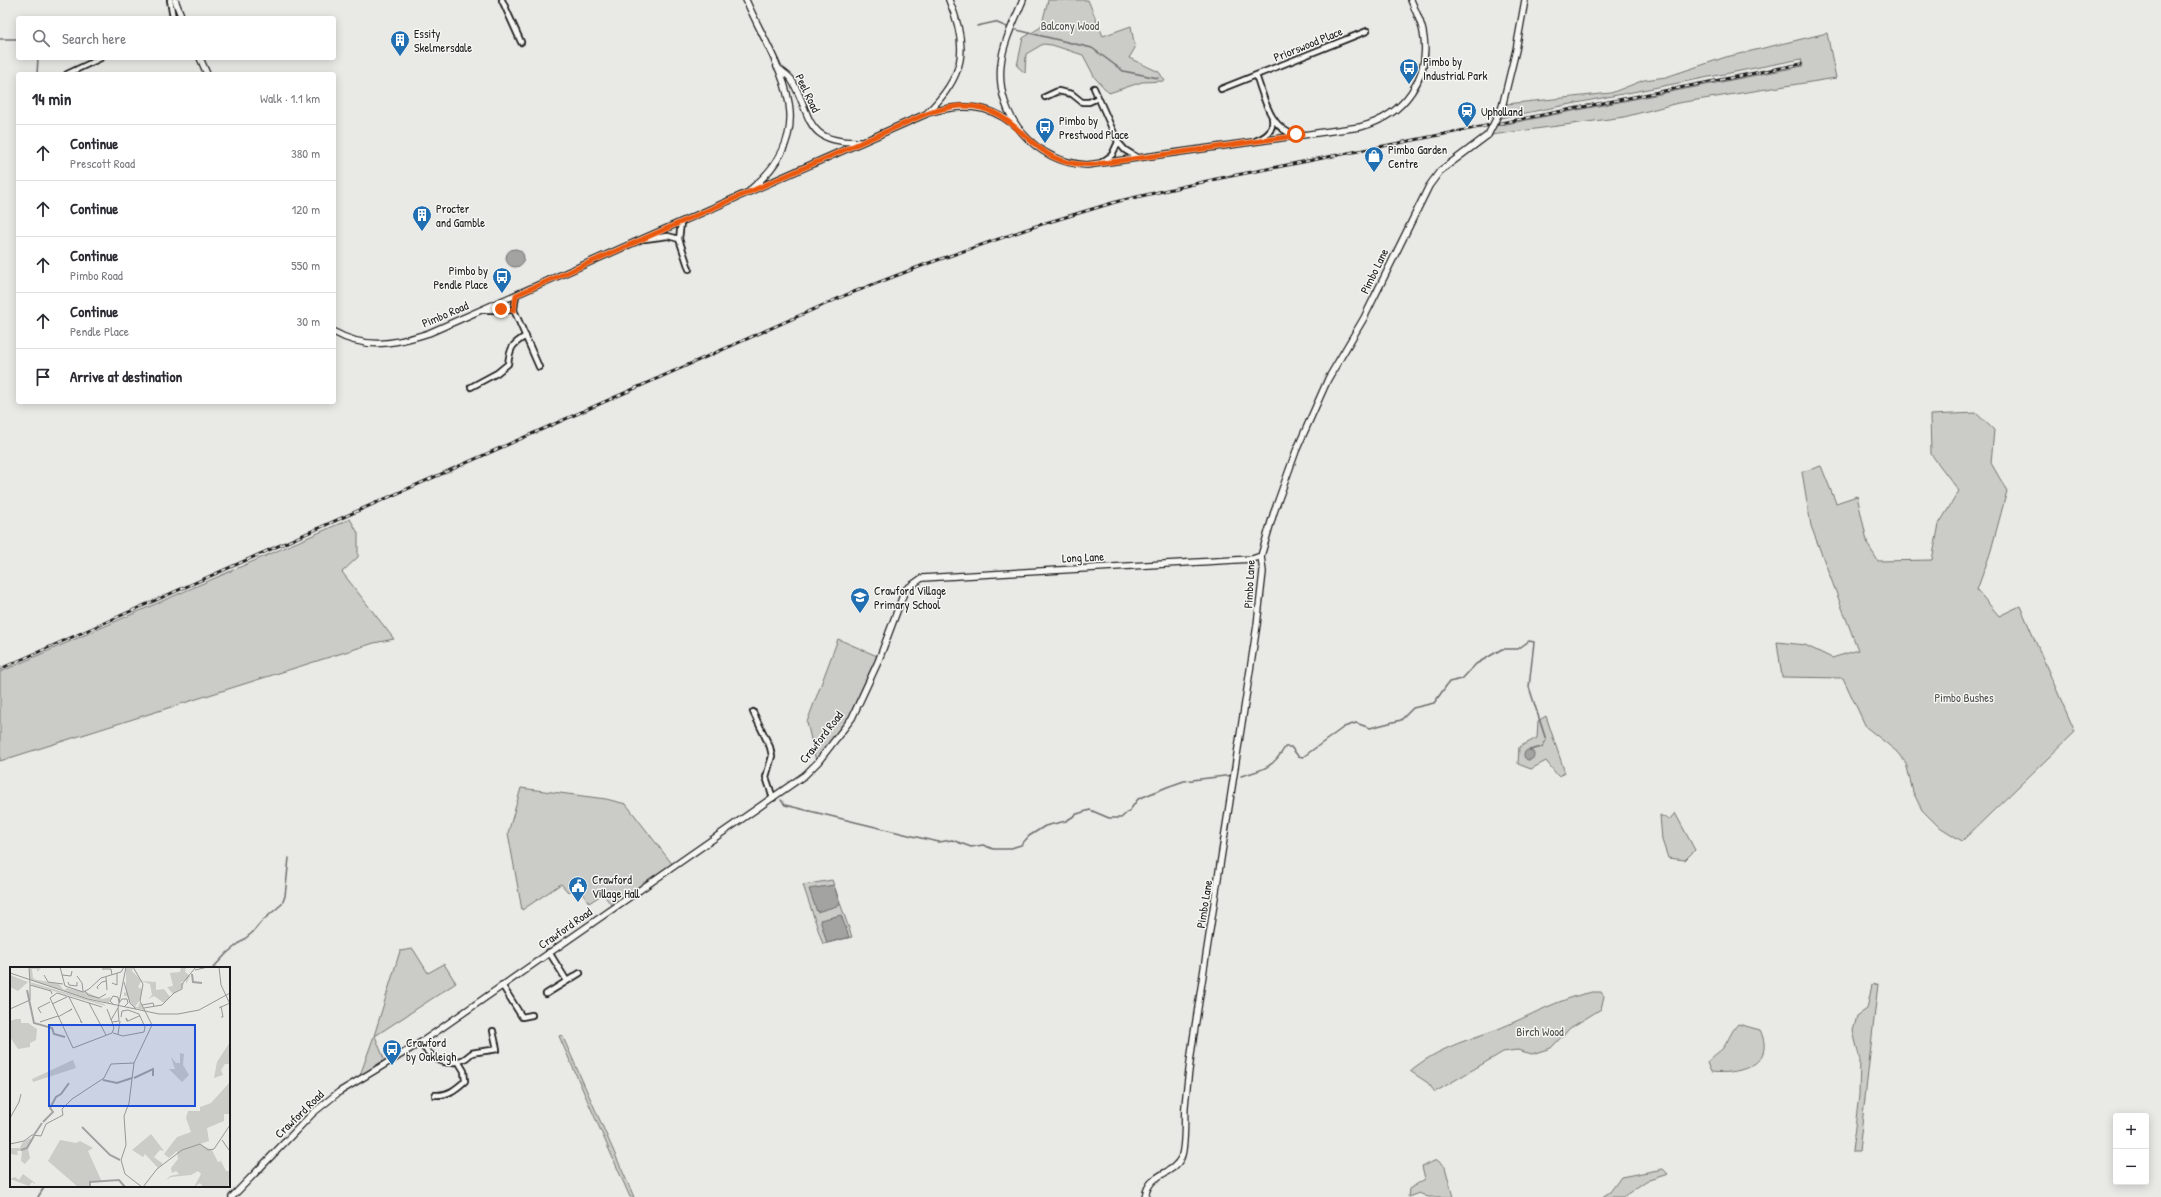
<!DOCTYPE html>
<meta charset="utf-8">
<style>
:root{--surface:#fff;--page:#f2f2f3;--text:#2b2b33;--muted:#7c7c81;--line:#e1e1e2}
body{margin:0;font-family:"Patrick Hand",sans-serif;background:var(--page);color:var(--text)}
.controls{position:absolute;right:12px;bottom:12px;display:grid;overflow:hidden;border-radius:4px;box-shadow:0 2px 10px #0003}
.controls button{width:36px;height:36px;display:grid;place-items:center;padding:0;border:0;border-bottom:1px solid var(--line);background:var(--surface);color:var(--text);font:20px sans-serif}
.stop{position:absolute;width:12px;height:12px;margin:-9px;border:3px solid #ea580c;border-radius:50%;background:#fff}
.stop.end{background:#ea580c;border-color:#fff;box-shadow:0 1px 4px #0008}
.list{margin:0;padding:0;list-style:none}
h2{display:flex;justify-content:space-between;align-items:center;height:52px;margin:0;padding:0 16px;font-size:17px}
h2 small{font-size:13px;font-weight:400;color:var(--muted)}
.list li{display:grid;grid-template-columns:26px 1fr auto;gap:12px;align-items:center;box-sizing:border-box;height:56px;padding:0 16px;border-top:1px solid var(--line)}
.list b{display:block;font-size:15px;white-space:nowrap}
.list p{margin:0;font-size:13px;white-space:nowrap;color:var(--muted)}
.list em{font-size:13px;font-style:normal;color:var(--muted)}
.icon{flex:none;width:22px;height:22px;fill:none;stroke:currentColor;stroke-width:2;stroke-linecap:round;stroke-linejoin:round}
.map{position:relative;flex:none;width:2161px;height:1197px;overflow:hidden}
.search{position:absolute;background:var(--surface);box-shadow:0 2px 10px #0003;left:16px;top:16px;width:320px;height:44px;display:flex;align-items:center;gap:10px;box-sizing:border-box;padding:0 14px;border-radius:4px;color:var(--muted);font-size:15px}
.panel{position:absolute;background:var(--surface);box-shadow:0 2px 10px #0003;left:16px;top:72px;width:320px;height:332px;border-radius:4px}
.map>svg:first-child{display:block}
</style>
<div class="map">
<svg width="2161" height="1197" viewBox="0 0 2161 1197">
<rect width="100%" height="100%" fill="#e9e9e5"/>
<filter id="ink" filterUnits="userSpaceOnUse"><feTurbulence type="fractalNoise" baseFrequency=".025" numOctaves="2"/><feDisplacementMap in="SourceGraphic" scale="8" xChannelSelector="R" yChannelSelector="G"/><feConvolveMatrix kernelMatrix="1 2 1 2 8 2 1 2 1" color-interpolation-filters="sRGB"/></filter>
<g filter="url(#ink)">
<!-- green -->
<path fill="#cbcbc7" stroke="#747472" d="M 1048,0 L 1088,0 L 1103,36 L 1131,26 L 1135,48 L 1129,58 L 1159,72 L 1165,81 L 1142,82 L 1109,93 L 1095,78 L 1083,55 L 1052,45 L 1043,44 L 1026,54 L 1025,73 L 1017,66 L 1023,38 L 1041,27 Z
M 1827,33 L 1836,78 L 1678,103 L 1624,117 L 1491,135 L 1496,126 L 1803,66 L 1801,59 L 1500,118 L 1506,104 L 1611,93 L 1644,80 L 1666,77 L 1726,57 Z
M 1976,413 L 1994,430 L 1991,463 L 2007,491 L 1990,554 L 1977,590 L 1999,616 L 2020,606 L 2075,732 L 1962,841 L 1938,826 L 1922,810 L 1913,792 L 1906,763 L 1896,751 L 1866,727 L 1843,678 L 1782,677 L 1777,642 L 1805,645 L 1832,658 L 1858,650 L 1811,526 L 1802,472 L 1821,466 L 1836,503 L 1857,496 L 1868,545 L 1878,561 L 1932,560 L 1939,524 L 1959,491 L 1931,454 L 1930,415 Z
M 350,519 L 358,533 L 358,557 L 342,572 L 394,639 L 374,643 L 0,761 L 0,672 Z
M 838,639 L 877,656 L 849,717 L 816,761 L 807,722 Z
M 1546,716 L 1565,773 L 1558,776 L 1546,761 L 1531,769 L 1518,764 L 1519,747 L 1537,738 L 1538,721 Z
M 521,788 L 606,799 L 626,804 L 673,865 L 613,907 L 603,894 L 589,903 L 579,887 L 568,892 L 561,884 L 522,910 L 508,833 Z
M 1675,813 L 1695,850 L 1685,860 L 1668,858 L 1662,840 L 1660,815 L 1669,820 Z
M 832,880 L 852,937 L 823,944 L 803,885 Z
M 413,949 L 428,973 L 444,964 L 456,983 L 375,1036 L 386,1064 L 358,1081 L 374,1036 L 400,951 Z
M 1878,984 L 1859,1151 L 1852,1151 L 1859,1095 L 1860,1060 L 1853,1031 L 1857,1016 L 1867,1009 L 1872,985 Z
M 1592,992 L 1601,992 L 1604,996 L 1601,1009 L 1570,1028 L 1551,1048 L 1532,1054 L 1517,1050 L 1503,1052 L 1435,1092 L 1428,1083 L 1410,1071 C 1438,1048 1465,1041 1498,1029 C 1530,1016 1558,999 1592,992 Z
M 1738,1024 L 1760,1030 C 1777,1065 1738,1075 1711,1072 L 1707,1063 C 1712,1056 1717,1054 1723,1048 C 1729,1040 1731,1031 1738,1024 Z
M 562,1035 L 634,1197 L 630,1197 L 559,1036 Z
M 1437,1160 L 1445,1167 L 1453,1197 L 1428,1197 L 1419,1193 L 1408,1197 L 1409,1189 L 1425,1179 L 1422,1166 Z
M 1663,1169 L 1668,1174 L 1646,1181 L 1623,1197 L 1602,1197 L 1610,1192 L 1621,1177 Z"/>
<!-- water -->
<path fill="#a3a3a1" stroke="#6d6d6c" d="M506 258a9 9 0 1 1 18 0a9 9 0 1 1-18 0Z
M1524 755a5 5 0 1 1 10 0a5 5 0 1 1-10 0Z
M 834,885 L 840,905 L 817,912 L 809,889 Z
M 841,915 L 849,937 L 827,943 L 820,920 Z"/>
<g fill="none" stroke-linecap="round" stroke-linejoin="round">
<!-- stream -->
<path stroke="#6d6d6c" stroke-width="1.5" d="M 977,26 L 995,22 L 1007,27
M 1017,30 L 1092,48 L 1123,71 L 1158,78
M 0,39 L 18,39
M 37,74 L 38,58
M 1241,776 C 1263,770 1273,768 1285,747 L 1291,747 L 1298,756 L 1303,757 L 1344,727 L 1356,723 L 1370,728 L 1401,720 L 1413,708 L 1434,703 L 1449,682 L 1462,679 L 1476,664 L 1502,649 L 1518,649 L 1529,641 L 1534,642 L 1529,687 L 1546,740 L 1542,747 L 1530,750
M 781,800 L 785,805 L 925,839 L 939,842 L 952,840 L 971,847 L 983,845 L 993,849 L 1008,849 L 1021,845 L 1029,836 L 1045,826 L 1066,821 L 1077,814 L 1090,810 L 1109,818 L 1121,818 L 1130,810 L 1138,799 L 1167,787 L 1184,781 L 1233,775
M 213,968 L 227,953 L 252,933 L 261,922 L 282,904 L 285,896 L 289,858
M 38,1197 L 45,1186"/>
<!-- minor casing -->
<g stroke="#1c1c1c" stroke-width="8">
<path id="minor" d="M 170,0 L 173,18
M 502,0 L 521,42
M 67,74 L 101,58
M 1256,75 C 1264,97 1270,130 1296,135
M 1094,88 L 1118,142 L 1125,150 L 1138,158
M 1221,89 L 1367,31
M 1045,97 L 1058,91 L 1072,94 L 1082,102 L 1089,102 L 1098,98
M 1257,140 C 1268,136 1274,130 1272,118
M 1102,162 L 1112,155 L 1118,142
M 681,223 L 679,239 L 689,269
M 645,239 L 668,236 L 679,239
M 516,295 L 514,310 L 539,367
M 484,310 L 514,310
M 471,387 L 497,373 L 508,364 C 510,348 512,344 526,336
M 753,712 L 770,747 L 772,756 L 766,777 L 773,798
M 549,952 L 567,981
M 502,985 L 522,1017 L 532,1015
M 546,994 L 580,973
M 420,1043 C 431,1057 443,1068 462,1060 C 466,1059 469,1055 472,1053 C 480,1051 489,1051 497,1049 L 493,1031
M 435,1095 C 448,1096 456,1089 465,1081 L 464,1071 L 458,1061"/>
</g>
<!-- tertiary casing -->
<g stroke="#1c1c1c" stroke-width="8">
<path id="tertiary" d="M 175,0 L 182,18
M 746,0 C 777,70 825,127 751,189
M 1023,0 C 1015,20 1003,42 1001,64 C 995,116 1036,163 1087,165 L 1360,127 C 1404,116 1432,77 1423,32 C 1421,21 1415,10 1411,0
M 200,58 L 207,74
M 777,67 C 781,71 788,75 791,79 C 813,115 802,143 859,142
M 1502,107 L 1516,50 L 1525,0
M 928,113 C 959,104 988,103 1014,125
M 334,332 C 366,350 395,344 429,333 L 926,114 C 964,77 970,49 949,0
M 232,1197 L 313,1113 L 339,1092 L 420,1043 L 805,775 L 818,762 L 852,718 L 878,662 L 905,590 L 922,578 L 1252,559 L 1261,556
M 1145,1197 C 1149,1172 1172,1176 1181,1158 C 1186,1146 1184,1120 1185,1106 C 1187,1084 1190,1062 1193,1040 L 1257,625 L 1263,572 L 1261,556 L 1274,512 L 1296,451 L 1328,379 L 1364,318 L 1429,186 L 1440,171 L 1488,135"/>
</g>
<!-- minor -->
<use href="#minor" stroke="#f6f6f2" stroke-width="4.5"/>
<!-- tertiary -->
<use href="#tertiary" stroke="#f6f6f2" stroke-width="5.5"/>
<!-- rail casing -->
<g stroke="#1c1c1c" stroke-width="3">
<path id="rail" d="M 0,669 L 846,295 L 929,263 L 1039,225 L 1119,201 L 1216,179 L 1801,64"/>
</g>
<!-- rail -->
<use href="#rail" stroke="#f6f6f2" stroke-width="1.5" stroke-dasharray="4.5" stroke-linecap="butt"/>
<!-- tertiary-bridge casing -->
<g stroke="#1c1c1c" stroke-width="8" stroke-linecap="butt">
<path id="tertiary-bridge" d="M 1488,135 L 1502,107"/>
</g>
<!-- tertiary-bridge -->
<use href="#tertiary-bridge" stroke="#f6f6f2" stroke-width="5.5"/>
</g>
</g>
<g fill="none" stroke-linecap="round" stroke-linejoin="round" filter="url(#ink)">
<!-- route -->
<path stroke="#ea580c" stroke-width="5" d="M 501,309 L 514,310 L 516,295 L 926,114 C 938,110 950,106 962,106 C 1025,105 1026,171 1097,164 L 1302,135 L 1296,134"/>
</g>
<!-- icons -->
<defs>
<g id="building-pin" transform="scale(1)"><path d="M0 17L-7.5 6A9.5 9.5 0 1 1 7.5 6Z" fill="#1f6fb2" stroke="#f6f6f2"/><path d="M-4-6H4V6H1V3H-1V6H-4ZM-2.5-4.3h1.7v1.8h-1.7ZM.8-4.3h1.7v1.8H.8ZM-2.5-1h1.7V.8h-1.7ZM.8-1h1.7V.8H.8Z" fill="#fff"/></g>
<g id="bus-pin" transform="scale(1)"><path d="M0 17L-7.5 6A9.5 9.5 0 1 1 7.5 6Z" fill="#1f6fb2" stroke="#f6f6f2"/><path d="M-5-6H5V4H4V6H2V4H-2V6H-4V4H-5ZM-3.5-4V0h7V-4ZM-3.5 1.2v1.5H-2V1.2ZM2 1.2v1.5H3.5V1.2Z" fill="#fff"/></g>
<g id="station-pin" transform="scale(1)"><path d="M0 17L-7.5 6A9.5 9.5 0 1 1 7.5 6Z" fill="#1f6fb2" stroke="#f6f6f2"/><path d="M-3-6H3Q5-6 5-4V2Q5 4 3 4L4.5 6H3L1.5 4h-3L-3 6H-4.5L-3 4Q-5 4-5 2V-4Q-5-6-3-6ZM-3.5-4v3h7v-3ZM-3.5 1v1.5H-2V1ZM2 1v1.5H3.5V1Z" fill="#fff"/></g>
<g id="shop-pin" transform="scale(1)"><path d="M0 17L-7.5 6A9.5 9.5 0 1 1 7.5 6Z" fill="#1f6fb2" stroke="#f6f6f2"/><path d="M-5-2.5h2.3a2.7 3.5 0 0 1 5.4 0H5L5.5 6h-11ZM-1.5-2.5h3a1.5 2.3 0 0 0-3 0Z" fill="#fff"/></g>
<g id="school-pin" transform="scale(1)"><path d="M0 17L-7.5 6A9.5 9.5 0 1 1 7.5 6Z" fill="#1f6fb2" stroke="#f6f6f2"/><path d="M0-5L7-2L0 1L-7-2ZM-4 1L0 2.5L4 1V4Q0 6-4 4Z" fill="#fff"/></g>
<g id="civic-pin" transform="scale(1)"><path d="M0 17L-7.5 6A9.5 9.5 0 1 1 7.5 6Z" fill="#1f6fb2" stroke="#f6f6f2"/><path d="M-.6-6.5H3V-4.5H.6V-3L4-1V1h2V6H-6V1h2V-1L-.6-3ZM-1.2 2.5V6h2.4V2.5Z" fill="#fff"/></g>
</defs>
<g fill-rule="evenodd">
<use href="#building-pin" x="400" y="40"/>
<use href="#bus-pin" x="1409" y="68"/>
<use href="#station-pin" x="1467" y="111"/>
<use href="#bus-pin" x="1045" y="127"/>
<use href="#shop-pin" x="1374" y="156"/>
<use href="#building-pin" x="422" y="215"/>
<use href="#bus-pin" x="502" y="277"/>
<use href="#school-pin" x="860" y="597"/>
<use href="#civic-pin" x="578" y="886"/>
<use href="#bus-pin" x="392" y="1049"/>
</g>
<g text-anchor="middle" dominant-baseline="central" stroke-width="3" stroke-linejoin="round" paint-order="stroke">
<!-- park labels -->
<g font-size="12" fill="#51514f" stroke="#f6f6f2">
<text x="1070" y="25">Balcony Wood</text>
<text x="1964" y="697">Pimbo Bushes</text>
<text x="1540" y="1031">Birch Wood</text>
</g>
<!-- poi labels -->
<g font-size="12" fill="#1c1c1c" stroke="#f6f6f2" text-anchor="start">
<text x="414" y="33">Essity<tspan x="414" dy="14">Skelmersdale</tspan></text>
<text x="1423" y="61">Pimbo by<tspan x="1423" dy="14">Industrial Park</tspan></text>
<text x="1481" y="111">Upholland</text>
<text x="1059" y="120">Pimbo by<tspan x="1059" dy="14">Prestwood Place</tspan></text>
<text x="1388" y="149">Pimbo Garden<tspan x="1388" dy="14">Centre</tspan></text>
<text x="436" y="208">Procter<tspan x="436" dy="14">and Gamble</tspan></text>
<text x="488" y="270" text-anchor="end">Pimbo by<tspan x="488" dy="14">Pendle Place</tspan></text>
<text x="874" y="590">Crawford Village<tspan x="874" dy="14">Primary School</tspan></text>
<text x="592" y="879">Crawford<tspan x="592" dy="14">Village Hall</tspan></text>
<text x="406" y="1042">Crawford<tspan x="406" dy="14">by Oakleigh</tspan></text>
</g>
<!-- street labels -->
<g font-size="12" fill="#1c1c1c" stroke="#f6f6f2">
<text transform="translate(1308 44) rotate(-22)">Priorswood Place</text>
<text transform="translate(808 93) rotate(64)">Peel Road</text>
<text transform="translate(1374 271) rotate(-64)">Pimbo Lane</text>
<text transform="translate(445 314) rotate(-23)">Pimbo Road</text>
<text transform="translate(1083 557) rotate(-3)">Long Lane</text>
<text transform="translate(1249 584) rotate(-87)">Pimbo Lane</text>
<text transform="translate(821 737) rotate(-52)">Crawford Road</text>
<text transform="translate(1204 904) rotate(-81)">Pimbo Lane</text>
<text transform="translate(565 928) rotate(-35)">Crawford Road</text>
<text transform="translate(299 1114) rotate(-44)">Crawford Road</text>
</g>
</g>
<!-- overview -->
<g transform="translate(10 967)">
<rect width="220" height="220" fill="#e9e9e5"/>
<path d="M 19,0 L 31,1 L 27,5 L 27,2 L 22,2 L 23,11 L 26,12 L 22,12 L 49,17 L 54,23 L 57,21 L 76,25 L 92,32 L 101,30 L 99,36 L 73,30 L 20,13 ZM 116,0 L 123,0 L 122,4 L 132,14 L 146,15 L 146,23 L 154,22 L 160,30 L 154,36 L 144,29 L 138,32 L 142,28 L 140,17 L 131,14 L 128,20 L 132,22 L 130,33 L 125,40 L 128,40 L 130,35 L 135,43 L 124,41 L 117,29 L 114,29 L 114,25 L 116,26 ZM 171,0 L 176,0 L 175,5 L 180,9 L 176,17 L 176,13 L 170,16 L 174,16 L 172,21 L 163,27 L 157,20 L 163,19 L 160,6 L 170,5 ZM 0,8 L 13,13 L 18,15 L 8,24 L 0,20 ZM 20,15 L 94,37 L 96,39 L 22,18 ZM 6,52 L 11,52 L 11,56 L 18,56 L 27,62 L 26,73 L 20,76 L 20,80 L 8,82 L 0,70 L 0,54 ZM 220,75 L 219,97 L 215,97 L 211,103 L 213,108 L 204,111 L 207,95 ZM 170,86 L 174,87 L 173,98 L 179,108 L 172,115 L 159,102 L 165,102 L 161,90 L 166,96 L 170,96 ZM 63,93 L 66,101 L 23,115 L 22,112 ZM 220,115 L 220,147 L 214,147 L 214,154 L 197,161 L 199,174 L 190,177 L 202,183 L 208,195 L 211,194 L 216,204 L 220,204 L 218,220 L 193,220 L 190,216 L 184,220 L 191,207 L 188,204 L 181,208 L 161,210 L 156,213 L 160,209 L 169,207 L 166,204 L 162,206 L 161,201 L 168,192 L 167,184 L 159,191 L 154,187 L 167,170 L 181,165 L 176,151 L 178,144 L 190,144 L 190,140 L 201,136 ZM 141,167 L 154,184 L 150,183 L 144,190 L 153,197 L 148,201 L 135,187 L 133,190 L 122,183 ZM 20,171 L 22,174 L 18,182 L 20,191 L 15,197 L 11,194 L 12,184 L 7,184 L 8,188 L 0,187 L 0,181 L 10,181 L 12,176 ZM 50,173 L 66,176 L 70,174 L 83,181 L 78,184 L 92,215 L 80,215 L 80,220 L 68,220 L 38,194 ZM 13,207 L 25,216 L 25,217 L 22,215 L 19,219 L 0,212 L 5,210 L 9,213 Z" fill="#cbcbc7"/>
<path fill="none" stroke="#a3a3a1" stroke-width="2" d="M 182,7 L 183,15 L 192,16M 17,23 L 24,56 L 42,61 L 44,67 L 55,70M 124,111 L 143,102 L 143,109M 93,113 L 107,116 L 122,111M 33,155 L 43,145 L 40,141 L 46,130 L 51,127 L 59,116M 72,160 L 100,188 L 110,193M 24,168 L 32,156M 11,183 L 17,181 L 24,169M 80,220 L 80,215 L 109,213 L 115,220"/>
<path fill="none" stroke="#979795" stroke-width="1" d="M 19,0 L 20,18 L 41,24 L 42,27M 50,0 L 55,19 L 73,25 L 79,22 L 91,11 L 111,5 L 114,0M 123,0 L 133,17 L 130,34 L 142,58 L 124,96 L 119,136 L 114,149 L 116,178 L 111,193 L 115,207 L 132,220M 209,0 L 211,18 L 220,37M 92,2 L 101,2 L 102,8M 185,3 L 198,0M 0,6 L 78,32 L 149,47 L 168,47 L 189,43 L 220,26M 34,8 L 38,15 L 53,17M 52,8 L 61,9 L 62,4M 67,9 L 72,16 L 73,24M 96,10 L 97,23M 58,15 L 59,18 L 67,19 L 67,15M 114,15 L 120,36 L 126,42M 102,16 L 107,18 L 107,6M 88,22 L 87,20 L 92,15 L 96,14M 75,24 L 78,28 L 89,31 L 96,27M 59,30 L 72,56 L 70,54M 79,36 L 96,68M 109,36 L 112,32 L 117,32 L 118,36 L 114,40M 42,37 L 57,30M 103,37 L 100,34 L 103,29 L 108,30 L 109,35M 132,38 L 143,36 L 144,39M 92,40 L 47,26 L 40,31 L 63,81 L 102,66 L 104,61 L 102,55M 134,41 L 152,38 L 164,26 L 172,22 L 172,17 L 186,0M 209,41 L 220,36M 0,42 L 20,33 L 20,18M 97,42 L 102,55 L 109,54 L 108,41 L 116,0M 31,46 L 28,41 L 40,35M 48,50 L 62,42 L 59,44M 111,50 L 112,44 L 118,43M 211,50 L 213,50 L 211,39M 101,53 L 108,41M 118,54 L 116,51 L 117,54 L 118,54 L 129,49 L 130,49M 30,55 L 48,49M 103,66 L 113,69 L 134,65 L 135,60 L 129,47 L 118,43M 108,67 L 110,54M 0,151 L 9,135 L 11,127M 212,173 L 219,183M 0,177 L 14,174 L 22,168 L 31,169 L 36,157 L 53,148 L 52,142 L 62,132 L 94,111 L 101,97 L 124,96M 133,220 L 147,202 L 172,183 L 190,177 L 198,183 L 204,182 L 220,158"/>
<path fill="#1d4ed8" fill-opacity="0.15" stroke="#1d4ed8" stroke-width="2" d="M 39,58 L 185,58 L 185,139 L 39,139 Z"/>
<rect width="220" height="220" fill="none" stroke="#1c1c1c" stroke-width="2"/>
</g>
</svg>
<div class="controls">
<button>+</button>
<button>−</button>
</div>
<div class="stop" style="left:1296px;top:134px"></div>
<div class="stop end" style="left:501px;top:309px"></div>
<div class="search"><svg class="icon" aria-label="search" viewBox="0 0 24 24"><circle cx="10" cy="10" r="6"/><path d="M15 15l6 6"/></svg>Search here</div>
<section class="panel">
<h2>14 min<small>Walk · 1.1 km</small></h2>
<ul class="list">
<li><svg class="icon" aria-label="ahead" viewBox="0 0 24 24"><path d="M12 20V5M6 11l6-6 6 6"/></svg><div><b>Continue</b><p>Prescott Road</p></div><em>380 m</em></li>
<li><svg class="icon" aria-label="ahead" viewBox="0 0 24 24"><path d="M12 20V5M6 11l6-6 6 6"/></svg><div><b>Continue</b></div><em>120 m</em></li>
<li><svg class="icon" aria-label="ahead" viewBox="0 0 24 24"><path d="M12 20V5M6 11l6-6 6 6"/></svg><div><b>Continue</b><p>Pimbo Road</p></div><em>550 m</em></li>
<li><svg class="icon" aria-label="ahead" viewBox="0 0 24 24"><path d="M12 20V5M6 11l6-6 6 6"/></svg><div><b>Continue</b><p>Pendle Place</p></div><em>30 m</em></li>
<li><svg class="icon" aria-label="arrive" viewBox="0 0 24 24"><path d="M6 21V4h12l-3 4 3 4H6"/></svg><div><b>Arrive at destination</b></div></li>
</ul>
</section>
</div>
